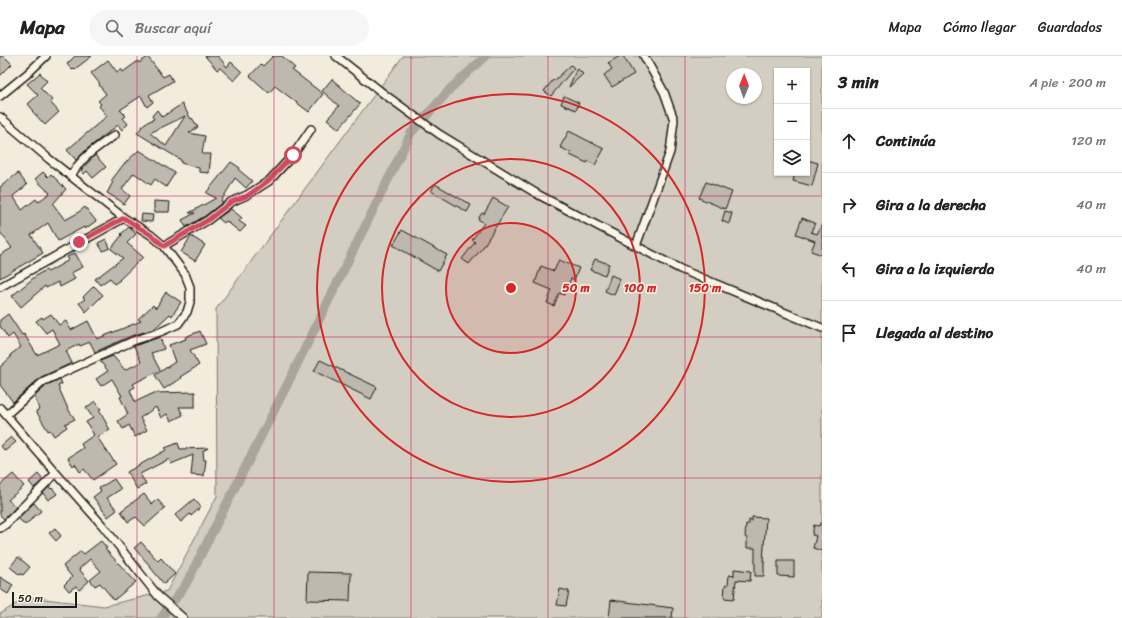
<!DOCTYPE html>
<html lang="es">
<meta charset="utf-8">
<style>
:root{--surface:#fff;--page:#f6f6f6;--text:#202124;--muted:#757577;--line:#e0e0e0}
body{margin:0;font-family:Sriracha,sans-serif;background:var(--page);color:var(--text)}
.controls{position:absolute;right:12px;top:12px;display:grid;overflow:hidden;border-radius:0px;box-shadow:0 1px 3px #0004}
.controls button{width:36px;height:36px;display:grid;place-items:center;padding:0;border:0;border-bottom:1px solid var(--line);background:var(--surface);color:var(--text);font:20px sans-serif}
.compass{position:absolute;left:726px;top:12px;width:36px;height:36px;border-radius:50%;background:var(--surface);box-shadow:0 1px 3px #0004;rotate:1deg}
.scale{position:absolute;left:12px;bottom:10px;width:65px;box-sizing:border-box;padding-left:4px;border:2px solid #1c1c1c;border-top:0;font-size:11px;line-height:14px;white-space:nowrap;color:#1c1c1c;-webkit-text-stroke:3px #fcf5e5;paint-order:stroke}
.stop{position:absolute;width:12px;height:12px;margin:-9px;border:3px solid #d1495b;border-radius:50%;background:#fff}
.stop.end{background:#d1495b;border-color:#fff;box-shadow:0 1px 4px #0008}
.list{margin:0;padding:0;list-style:none}
h2{display:flex;justify-content:space-between;align-items:center;height:52px;margin:0;padding:0 16px;font-size:17px}
h2 small{font-size:13px;font-weight:400;color:var(--muted)}
.list li{display:grid;grid-template-columns:26px 1fr auto;gap:12px;align-items:center;box-sizing:border-box;height:64px;padding:0 16px;border-top:1px solid var(--line)}
.list b{display:block;font-size:15px;white-space:nowrap}
.list em{font-size:13px;font-style:normal;color:var(--muted)}
.icon{flex:none;width:22px;height:22px;fill:none;stroke:currentColor;stroke-width:2;stroke-linecap:round;stroke-linejoin:round}
.map{position:relative;flex:none;width:822px;height:562px;overflow:hidden}
header{display:flex;align-items:center;gap:24px;box-sizing:border-box;height:56px;padding:0 20px;background:var(--surface);border-bottom:1px solid var(--line)}
header strong{font-size:19px}
nav{display:flex;gap:22px;margin-inline-start:auto;font-size:14px}
.search{width:280px;height:36px;background:var(--page);display:flex;align-items:center;gap:10px;box-sizing:border-box;padding:0 14px;border-radius:22px;color:var(--muted);font-size:15px}
main{display:flex}
aside{flex:1;background:var(--surface)}
.map>svg:first-child{display:block}
</style>
<header>
<strong>Mapa</strong>
<div class="search"><svg class="icon" aria-label="search" viewBox="0 0 24 24"><circle cx="10" cy="10" r="6"/><path d="M15 15l6 6"/></svg>Buscar aquí</div>
<nav><a>Mapa</a><a>Cómo llegar</a><a>Guardados</a></nav>
</header>
<main>
<div class="map">
<svg width="822" height="562" viewBox="0 0 822 562">
<rect width="100%" height="100%" fill="#f3ecdd"/>
<filter id="ink" filterUnits="userSpaceOnUse"><feTurbulence type="fractalNoise" baseFrequency=".025" numOctaves="2"/><feDisplacementMap in="SourceGraphic" scale="8" xChannelSelector="R" yChannelSelector="G"/><feConvolveMatrix kernelMatrix="1 2 1 2 8 2 1 2 1" color-interpolation-filters="sRGB"/></filter>
<g filter="url(#ink)">
<!-- green -->
<path fill="#d3cec1" stroke="#78756e" fill-rule="evenodd" d="M 403,0 L 822,0 L 822,562 L 0,562 L 0,558 L 27,541 L 104,550 L 167,535 L 217,440 L 216,253 ZM 777,15 L 807,15 L 807,117 L 777,117 ZM 732,18 L 756,18 L 756,42 L 732,42 Z"/>
<g fill="none" stroke-linecap="round" stroke-linejoin="round">
<!-- canal -->
<path stroke="#aaa59b" stroke-width="9" d="M 161,562 L 186,528 L 288,327 L 411,77 L 451,32 L 486,0"/>
</g>
<!-- building -->
<path fill="#beb9ae" stroke="#1c1c1c" fill-rule="evenodd" d="M 0,0 L 4,0 L 12,8 L 0,20 Z
M 75,0 L 92,0 L 75,13 L 74,12 L 72,14 L 67,8 Z
M 205,0 L 218,0 L 227,11 L 231,6 L 242,16 L 234,25 L 220,12 L 217,14 Z
M 273,0 L 282,0 L 295,12 L 292,14 L 323,38 L 309,56 L 275,30 L 269,37 L 250,20 L 261,8 L 263,10 Z
M 620,0 L 623,0 L 634,18 L 612,31 L 604,19 L 612,13 L 608,7 Z
M 148,1 L 163,21 L 169,18 L 173,25 L 149,39 L 153,46 L 147,51 L 141,40 L 120,54 L 126,60 L 123,62 L 128,68 L 122,74 L 118,69 L 87,93 L 76,104 L 67,94 L 107,60 L 99,50 L 101,48 L 98,45 L 106,38 L 99,29 L 100,28 L 91,17 L 108,4 L 117,16 L 121,13 L 123,16 L 138,5 L 139,7 Z
M 571,9 L 574,12 L 551,40 L 544,35 L 553,24 L 554,25 Z
M 577,12 L 583,18 L 569,31 Z
M 40,17 L 47,25 L 40,32 L 52,44 L 50,46 L 59,56 L 45,69 L 32,55 L 33,54 L 28,48 L 38,39 L 27,28 Z
M 332,23 L 360,48 L 339,73 L 327,63 L 339,50 L 322,35 Z
M 564,40 L 579,47 L 576,54 L 561,48 Z
M 182,48 L 191,63 L 192,62 L 198,71 L 189,77 L 205,80 L 202,98 L 211,98 L 209,117 L 199,116 L 199,112 L 181,107 L 181,104 L 137,77 L 145,67 L 154,63 L 152,60 L 157,54 L 162,61 ZM 185,60 L 166,90 L 150,77 Z
M 569,75 L 604,93 L 595,109 L 588,105 L 587,107 L 570,99 L 571,97 L 560,91 Z
M 139,94 L 175,117 L 166,131 L 155,123 L 151,129 L 134,117 L 122,133 L 130,140 L 124,148 L 119,144 L 107,137 L 113,126 L 111,125 L 123,109 Z
M 95,99 L 106,111 L 93,122 L 87,115 L 84,118 L 81,114 Z
M 807,104 L 818,107 L 812,130 L 793,125 L 795,117 L 807,117 Z
M 231,106 L 240,112 L 239,114 L 252,125 L 246,132 L 235,122 L 221,145 L 223,146 L 205,160 L 186,171 L 182,164 L 195,157 L 189,157 L 216,142 L 206,137 Z
M 43,116 L 48,121 L 51,118 L 66,133 L 53,148 L 65,164 L 76,158 L 85,151 L 96,165 L 85,173 L 84,171 L 58,185 L 48,167 L 31,179 L 43,197 L 0,222 L 0,199 L 12,192 L 0,176 L 0,131 L 18,117 L 27,129 L 13,140 L 22,154 L 36,143 L 38,146 L 50,137 L 35,123 Z
M 706,126 L 732,136 L 725,153 L 699,142 Z
M 435,128 L 471,149 L 467,156 L 431,135 Z
M 493,142 L 508,151 L 483,191 L 469,208 L 462,203 L 475,186 L 472,184 L 484,167 L 478,163 L 482,157 L 484,158 Z
M 154,145 L 170,146 L 169,156 L 154,156 Z
M 231,153 L 242,162 L 239,165 L 246,170 L 240,176 L 226,165 L 224,167 L 218,162 Z
M 725,155 L 732,157 L 729,168 L 722,165 Z
M 142,158 L 153,159 L 152,166 L 141,165 Z
M 802,162 L 815,167 L 811,176 L 817,178 L 822,168 L 822,199 L 811,195 L 815,185 L 796,178 Z
M 129,171 L 136,178 L 127,187 L 143,201 L 119,224 L 120,224 L 114,228 L 110,222 L 100,229 L 95,223 L 123,202 L 111,193 L 122,179 L 121,178 Z
M 402,174 L 447,199 L 438,215 L 393,189 Z
M 191,180 L 205,189 L 195,205 L 181,196 Z
M 106,183 L 110,192 L 103,195 L 98,187 Z
M 75,197 L 83,211 L 71,217 L 75,223 L 60,231 L 58,226 L 46,232 L 45,230 L 21,251 L 12,240 L 37,219 L 46,214 L 48,216 L 69,204 L 67,201 Z
M 595,203 L 609,208 L 605,219 L 590,214 Z
M 559,204 L 579,212 L 574,224 L 571,222 L 564,239 L 559,237 L 554,250 L 547,247 L 552,234 L 535,227 L 541,210 L 554,215 Z
M 611,219 L 620,223 L 614,239 L 605,235 Z
M 94,230 L 103,239 L 86,256 L 79,247 L 85,243 L 83,241 Z
M 166,236 L 181,246 L 172,260 L 170,258 L 154,273 L 131,280 L 95,296 L 90,286 L 80,290 L 79,288 L 66,295 L 72,307 L 41,321 L 13,346 L 0,329 L 0,311 L 11,301 L 10,299 L 21,291 L 13,278 L 8,282 L 0,270 L 0,264 L 8,258 L 22,279 L 24,278 L 37,299 L 60,288 L 52,273 L 46,277 L 36,265 L 42,261 L 43,263 L 51,258 L 59,269 L 66,265 L 71,274 L 88,265 L 97,283 L 141,265 L 138,263 L 153,249 L 156,252 Z
M 200,275 L 206,288 L 190,294 L 199,309 L 180,321 L 181,322 L 164,333 L 155,319 L 175,306 L 169,289 L 186,283 L 185,281 Z
M 160,281 L 164,293 L 151,297 L 160,314 L 133,328 L 135,331 L 130,334 L 135,346 L 154,337 L 195,336 L 195,351 L 179,351 L 183,359 L 171,365 L 167,358 L 161,362 L 156,351 L 140,362 L 147,374 L 135,381 L 129,369 L 123,373 L 118,365 L 128,358 L 120,341 L 122,340 L 112,323 L 101,330 L 96,323 L 108,315 L 100,305 L 113,300 L 125,314 L 141,306 L 134,290 Z
M 320,304 L 377,331 L 371,343 L 314,315 Z
M 60,323 L 62,328 L 58,330 L 68,353 L 75,363 L 65,368 L 67,371 L 54,380 L 50,374 L 48,375 L 36,355 L 40,353 L 34,341 L 47,329 Z
M 95,345 L 101,353 L 99,354 L 110,374 L 97,381 L 116,408 L 93,424 L 84,413 L 80,416 L 75,408 L 73,410 L 68,402 L 83,392 L 81,388 L 94,379 L 86,366 L 93,362 L 86,352 Z
M 11,381 L 16,386 L 5,395 L 1,390 Z
M 178,387 L 180,393 L 208,392 L 203,395 L 204,404 L 206,404 L 204,420 L 191,419 L 193,399 L 171,408 L 169,403 L 140,418 L 146,428 L 137,433 L 127,416 L 166,394 L 165,392 Z
M 13,418 L 24,430 L 8,444 L 16,451 L 4,463 L 0,459 L 0,429 Z
M 38,418 L 43,424 L 34,432 L 29,426 Z
M 114,423 L 121,433 L 107,442 L 117,454 L 108,461 L 93,441 L 101,435 L 99,432 Z
M 49,431 L 51,433 L 52,432 L 57,438 L 48,444 L 43,437 Z
M 144,438 L 152,448 L 157,443 L 165,452 L 145,470 L 136,461 L 128,466 L 121,455 Z
M 194,443 L 201,451 L 191,460 L 190,458 L 181,466 L 175,459 Z
M 34,447 L 41,455 L 31,463 L 32,463 L 25,469 L 18,462 Z
M 752,461 L 766,462 L 763,505 L 764,505 L 764,520 L 755,520 L 755,492 L 747,492 L 747,482 L 745,481 L 746,468 L 749,468 L 749,464 L 752,465 Z
M 820,467 L 822,467 L 822,495 L 813,492 L 816,480 L 812,479 L 814,469 L 819,470 Z
M 55,472 L 61,480 L 56,485 L 49,477 Z
M 101,485 L 107,492 L 105,493 L 136,526 L 114,544 L 100,527 L 95,530 L 90,524 L 101,515 L 90,503 L 79,513 L 89,525 L 79,534 L 76,530 L 69,535 L 64,529 L 72,521 L 63,510 L 81,495 L 84,498 Z
M 141,486 L 158,505 L 161,502 L 175,518 L 164,528 L 150,511 L 151,511 L 134,492 Z
M 18,501 L 30,511 L 23,519 L 21,518 L 20,519 L 10,511 Z
M 778,505 L 794,505 L 794,521 L 778,520 Z
M 734,513 L 751,515 L 750,525 L 736,524 L 734,543 L 724,542 L 725,529 L 728,529 L 729,519 L 734,520 Z
M 308,516 L 351,517 L 350,545 L 307,544 Z
M 0,521 L 13,529 L 8,538 L 0,533 Z
M 560,533 L 569,535 L 566,550 L 557,549 Z
M 611,544 L 673,552 L 672,562 L 609,562 Z"/>
<g fill="none" stroke-linecap="round" stroke-linejoin="round">
<!-- street casing -->
<g stroke="#1c1c1c" stroke-width="10">
<path id="street" d="M 336,0 L 384,38 L 439,78 L 539,139 L 680,213 L 822,272
M 0,40 L 27,18 L 46,0
M 0,61 L 49,103 L 124,162 L 0,231
M 71,120 C 81,101 98,91 115,79
M 164,190 L 208,164 L 231,146 L 247,139 L 269,125 L 293,99 L 311,73
M 636,190 L 670,96 L 674,64 L 664,36 L 644,0
M 0,352 L 56,417 L 103,470 L 158,540 L 183,562
M 6,359 L 44,325 L 133,285 L 160,276 L 178,268 L 187,256 L 190,246 L 190,231 L 185,218 L 164,190 L 151,179 L 124,162
M 0,472 L 6,468 L 56,417"/>
</g>
<!-- street -->
<use href="#street" stroke="#fcf5e5" stroke-width="7"/>
</g>
</g>
<g fill="none" stroke-linecap="round" stroke-linejoin="round" filter="url(#ink)">
<!-- route -->
<path stroke="#d1495b" stroke-width="5" d="M 79,186 L 124,162 L 151,179 L 164,190 L 208,164 L 231,146 L 247,140 L 268,125 L 293,99"/>
</g>
<!-- grid -->
<path fill="none" stroke="#c2185b" stroke-width="1" stroke-opacity="0.55" d="M 137,0 L 137,562M 274,0 L 274,562M 411,0 L 411,562M 548,0 L 548,562M 685,0 L 685,562M 0,140 L 822,140M 0,281 L 822,281M 0,422 L 822,422"/>
<!-- distance rings -->
<circle cx="511" cy="232" r="65" fill="#d62828" fill-opacity=".12"/>
<g fill="none" stroke="#d62828" stroke-width="2">
<circle cx="511" cy="232" r="65"/>
<circle cx="511" cy="232" r="129"/>
<circle cx="511" cy="232" r="194"/>
</g>
<circle cx="511" cy="232" r="6" fill="#d62828" stroke="#fcf5e5" stroke-width="2"/>
<g font-size="12" text-anchor="middle" font-weight="bold" fill="#d62828" stroke="#fcf5e5" stroke-width="3" stroke-linejoin="round" paint-order="stroke">
<text x="576" y="236">50 m</text>
<text x="640" y="236">100 m</text>
<text x="705" y="236">150 m</text>
</g>
</svg>
<div class="controls">
<button>+</button>
<button>−</button>
<button><svg class="icon" aria-label="layers" viewBox="0 0 24 24"><path d="M12 4l9 5-9 5-9-5zM3 14l9 5 9-5"/></svg></button>
</div>
<svg class="compass" viewBox="-18 -18 36 36"><path d="M0-13l5 13h-10z" fill="#e53935"/><path d="M0 13l5-13h-10z" fill="#757577"/></svg>
<div class="scale">50 m</div>
<div class="stop" style="left:293px;top:99px"></div>
<div class="stop end" style="left:79px;top:186px"></div>
</div>
<aside>
<h2>3 min<small>A pie · 200 m</small></h2>
<ul class="list">
<li><svg class="icon" aria-label="ahead" viewBox="0 0 24 24"><path d="M12 20V5M6 11l6-6 6 6"/></svg><div><b>Continúa</b></div><em>120 m</em></li>
<li><svg class="icon" aria-label="right" viewBox="0 0 24 24"><path d="M7 20v-9h11M14 6l5 5-5 5"/></svg><div><b>Gira a la derecha</b></div><em>40 m</em></li>
<li><svg class="icon" aria-label="left" viewBox="0 0 24 24"><path d="M17 20v-9H6M10 6l-5 5 5 5"/></svg><div><b>Gira a la izquierda</b></div><em>40 m</em></li>
<li><svg class="icon" aria-label="arrive" viewBox="0 0 24 24"><path d="M6 21V4h12l-3 4 3 4H6"/></svg><div><b>Llegada al destino</b></div></li>
</ul>
</aside>
</main>
